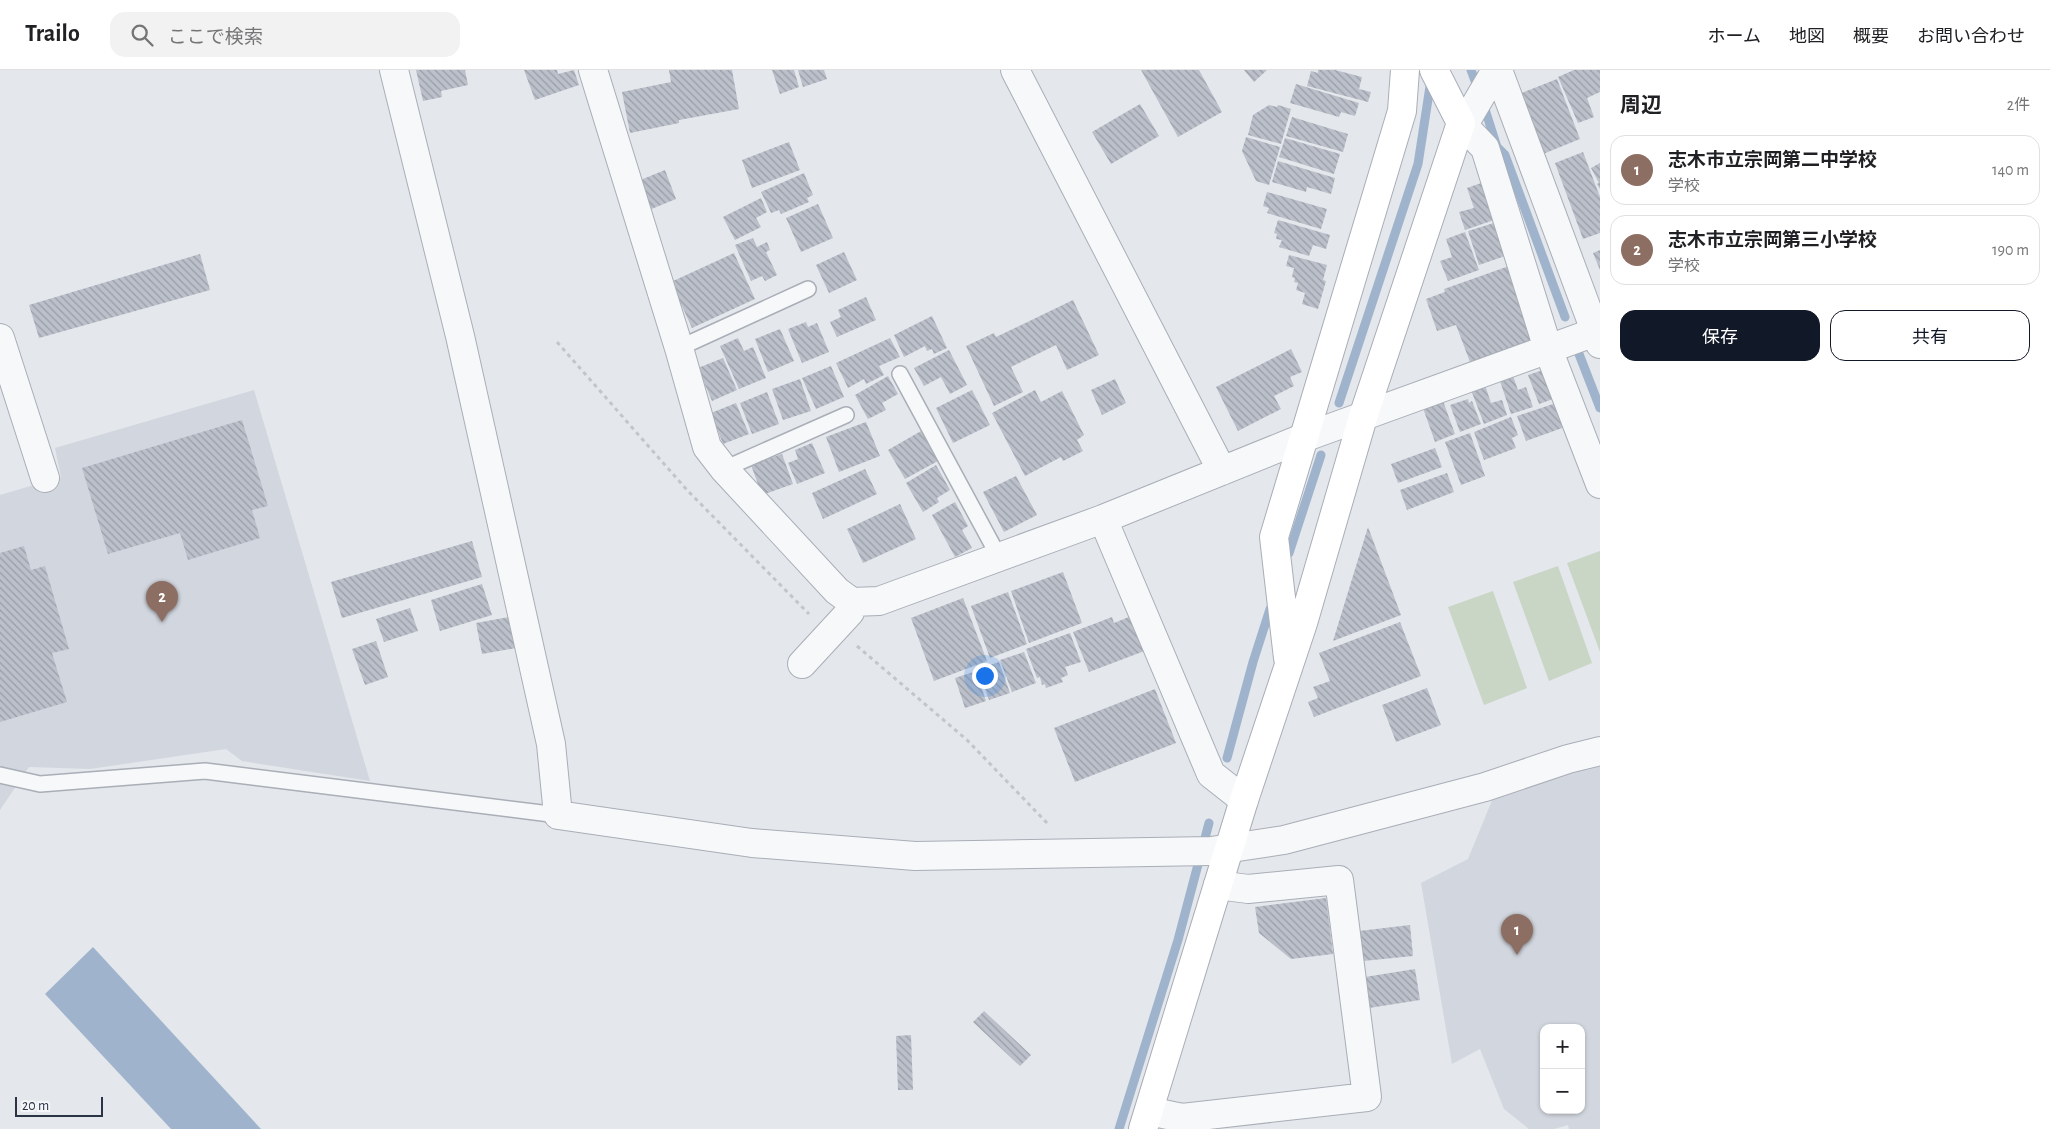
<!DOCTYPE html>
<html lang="ja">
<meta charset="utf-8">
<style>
:root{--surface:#fff;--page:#f2f2f2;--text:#202124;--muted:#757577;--line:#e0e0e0;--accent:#111827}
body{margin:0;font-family:"Alegreya Sans","Noto Sans JP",sans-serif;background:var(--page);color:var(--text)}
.controls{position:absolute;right:15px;bottom:15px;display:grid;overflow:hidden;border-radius:10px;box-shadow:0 1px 4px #0004}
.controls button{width:45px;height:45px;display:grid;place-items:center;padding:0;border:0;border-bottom:1px solid var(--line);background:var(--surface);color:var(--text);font:25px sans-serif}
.scale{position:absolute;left:15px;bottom:12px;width:88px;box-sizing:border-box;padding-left:5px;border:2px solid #2b3445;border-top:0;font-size:14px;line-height:18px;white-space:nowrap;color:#2b3445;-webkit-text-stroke:4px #f4f6f9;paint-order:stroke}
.you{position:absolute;left:984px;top:605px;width:18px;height:18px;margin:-12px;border:4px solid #fff;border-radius:50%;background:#1a73e8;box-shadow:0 0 0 8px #1a73e833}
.badge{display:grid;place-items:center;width:32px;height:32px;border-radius:50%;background:var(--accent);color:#fff;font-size:16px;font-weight:700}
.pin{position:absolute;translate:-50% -41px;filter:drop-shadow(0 1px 2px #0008)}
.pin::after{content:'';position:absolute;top:26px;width:18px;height:15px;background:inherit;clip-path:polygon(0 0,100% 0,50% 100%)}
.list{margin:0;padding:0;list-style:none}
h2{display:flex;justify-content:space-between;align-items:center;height:65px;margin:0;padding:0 20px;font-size:21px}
h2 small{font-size:16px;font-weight:400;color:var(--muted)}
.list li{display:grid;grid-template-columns:32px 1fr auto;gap:15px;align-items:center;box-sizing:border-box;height:70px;margin:0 10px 10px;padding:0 10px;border:1px solid var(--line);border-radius:15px}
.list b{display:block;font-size:19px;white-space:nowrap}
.list p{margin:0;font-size:16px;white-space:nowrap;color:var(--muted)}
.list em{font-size:16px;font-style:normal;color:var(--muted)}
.actions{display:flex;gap:10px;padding:15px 20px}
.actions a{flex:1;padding:11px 0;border:1px solid var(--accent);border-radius:15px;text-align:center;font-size:18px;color:var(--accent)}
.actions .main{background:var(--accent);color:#fff}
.icon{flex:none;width:28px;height:28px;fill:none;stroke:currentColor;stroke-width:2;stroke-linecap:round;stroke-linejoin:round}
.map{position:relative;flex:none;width:1600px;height:1059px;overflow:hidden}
header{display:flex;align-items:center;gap:30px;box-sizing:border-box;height:70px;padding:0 25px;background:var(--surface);border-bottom:1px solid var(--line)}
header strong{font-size:24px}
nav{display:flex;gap:28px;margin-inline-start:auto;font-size:18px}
.search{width:350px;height:45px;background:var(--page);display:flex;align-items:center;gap:12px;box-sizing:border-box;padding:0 18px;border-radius:15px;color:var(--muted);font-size:19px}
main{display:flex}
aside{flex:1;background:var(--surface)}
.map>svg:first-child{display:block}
</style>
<header>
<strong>Trailo</strong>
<div class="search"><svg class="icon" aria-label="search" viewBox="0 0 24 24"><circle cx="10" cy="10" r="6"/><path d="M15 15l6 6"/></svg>ここで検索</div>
<nav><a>ホーム</a><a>地図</a><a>概要</a><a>お問い合わせ</a></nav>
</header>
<main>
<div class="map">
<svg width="1600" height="1059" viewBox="0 0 1600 1059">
<defs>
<pattern id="building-back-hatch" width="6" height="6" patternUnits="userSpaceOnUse" patternTransform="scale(1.25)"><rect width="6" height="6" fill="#bbc0ca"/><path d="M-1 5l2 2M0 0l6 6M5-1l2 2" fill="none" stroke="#989da6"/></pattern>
</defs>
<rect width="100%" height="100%" fill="#e4e7ec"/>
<!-- built -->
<path fill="#d2d6de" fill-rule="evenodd" d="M 254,320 L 370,711 L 242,691 L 226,679 L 90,699 L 29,697 L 0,740 L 0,425 L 61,407 L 55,378 Z
M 1600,693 L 1600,1059 L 1569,1059 L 1568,1055 L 1554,1059 L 1529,1059 L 1504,1039 L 1480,979 L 1452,994 L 1421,813 L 1468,789 L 1493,728 ZM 1544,958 L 1581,958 L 1581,1040 L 1544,1040 Z"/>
<!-- grass -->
<path fill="#c9d6c5" d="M 1600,481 L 1600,582 L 1567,493 Z
M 1558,496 L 1592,593 L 1549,611 L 1513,512 Z
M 1493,521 L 1527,618 L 1484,635 L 1448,537 Z"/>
<!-- water -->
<path fill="#9fb4cc" d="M 93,877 L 261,1059 L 171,1059 L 45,924 Z"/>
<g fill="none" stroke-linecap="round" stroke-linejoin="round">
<!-- stream -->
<path stroke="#9fb4cc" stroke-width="9" d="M 1471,0 L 1478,19
M 1483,33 L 1497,77 L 1505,85 L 1565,247
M 1579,284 L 1600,338
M 1339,333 L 1418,94 L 1431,10
M 1289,483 L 1321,385
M 1227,688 L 1253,592 L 1270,539
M 1119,1059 L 1178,870 L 1209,753"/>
</g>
<!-- building -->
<path fill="url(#building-back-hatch)" d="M 416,0 L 465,0 L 468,15 L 441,21 L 442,27 L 423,31 Z
M 524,0 L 557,0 L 558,4 L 574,0 L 579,15 L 535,30 Z
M 669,0 L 732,0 L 739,39 L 679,50 L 679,53 L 630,63 L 622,22 L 671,12 Z
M 772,0 L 794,0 L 799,17 L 780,24 Z
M 798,0 L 824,0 L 827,9 L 803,17 Z
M 1141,0 L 1199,0 L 1222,42 L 1178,67 Z
M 1244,0 L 1267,0 L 1254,12 Z
M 1318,0 L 1335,0 L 1362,7 L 1359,19 L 1371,22 L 1368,32 L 1307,16 L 1311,1 L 1318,3 Z
M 1574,0 L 1600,0 L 1600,22 L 1587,28 L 1594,47 L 1578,53 L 1558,7 Z
M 1557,9 L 1580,69 L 1543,84 L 1519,24 Z
M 1296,14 L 1359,33 L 1355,46 L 1341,42 L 1339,47 L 1290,33 Z
M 1140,34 L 1159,66 L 1111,94 L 1092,62 Z
M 1269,35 L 1277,37 L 1278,35 L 1291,39 L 1281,74 L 1248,65 L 1253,45 Z
M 1292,47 L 1348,64 L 1343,82 L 1286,66 Z
M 1246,67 L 1280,77 L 1269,115 L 1256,111 L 1242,81 Z
M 1285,68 L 1340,84 L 1334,104 L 1279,87 Z
M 789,72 L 800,100 L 752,118 L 742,90 Z
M 1583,82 L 1600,127 L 1600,163 L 1583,169 L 1555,93 Z
M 1278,91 L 1335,108 L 1331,124 L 1307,117 L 1306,122 L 1272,112 Z
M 1600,93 L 1600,119 L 1597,114 L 1599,113 L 1591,98 Z
M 665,100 L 676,129 L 649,140 L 638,111 Z
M 804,103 L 813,125 L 807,128 L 809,132 L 781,144 L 779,140 L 771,143 L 761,122 Z
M 1484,112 L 1497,149 L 1465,160 L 1459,142 L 1474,138 L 1467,118 Z
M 1267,122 L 1327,139 L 1321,159 L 1267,143 L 1269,138 L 1263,136 Z
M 761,128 L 767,142 L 756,148 L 761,157 L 735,170 L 723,147 Z
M 818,134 L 833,168 L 801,182 L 786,148 Z
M 1278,150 L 1330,165 L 1326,179 L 1313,175 L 1309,186 L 1279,177 L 1282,170 L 1276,169 L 1277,164 L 1274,163 Z
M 1497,152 L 1508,185 L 1479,195 L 1468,161 Z
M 1465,162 L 1479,200 L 1448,211 L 1440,191 L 1452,187 L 1446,169 Z
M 753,168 L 757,177 L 767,172 L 770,180 L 766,182 L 777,205 L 765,211 L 762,206 L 751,211 L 735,175 Z
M 1600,180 L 1600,200 L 1593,183 Z
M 844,182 L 857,210 L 829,223 L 816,195 Z
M 734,183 L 755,229 L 692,258 L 671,212 Z
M 200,184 L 210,220 L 39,268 L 29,235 Z
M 1289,185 L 1327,195 L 1323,210 L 1326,211 L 1318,239 L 1302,234 L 1305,223 L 1296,220 L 1298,213 L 1294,212 L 1295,208 L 1292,207 L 1294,198 L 1286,196 Z
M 1509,196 L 1535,270 L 1470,292 L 1456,255 L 1437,261 L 1426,229 L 1445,222 L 1444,219 Z
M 866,227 L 876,250 L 837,267 L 830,252 L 841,247 L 838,240 Z
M 1073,230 L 1099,285 L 1067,300 L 1056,275 L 1011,297 L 1023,322 L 994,336 L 966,276 L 994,263 L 996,267 Z
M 932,246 L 947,278 L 934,284 L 932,279 L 927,281 L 925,276 L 904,287 L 894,265 Z
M 806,252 L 808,257 L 817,253 L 829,282 L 802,293 L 788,259 Z
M 780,259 L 794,291 L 768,302 L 755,269 Z
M 738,268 L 744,281 L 753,277 L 766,308 L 739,319 L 720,276 Z
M 890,268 L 900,287 L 879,296 L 884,305 L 866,314 L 864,309 L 848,318 L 836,293 Z
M 1291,279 L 1302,302 L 1290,307 L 1294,316 L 1274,326 L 1281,339 L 1238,361 L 1216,317 Z
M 949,280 L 967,315 L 950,324 L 941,307 L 924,316 L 914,298 Z
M 723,288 L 737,320 L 712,331 L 698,298 Z
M 831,296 L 844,327 L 816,339 L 802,308 Z
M 1546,299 L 1556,328 L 1539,334 L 1528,305 Z
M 888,306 L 898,324 L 882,333 L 886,340 L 868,349 L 855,325 Z
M 1513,306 L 1518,320 L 1526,317 L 1533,337 L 1511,344 L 1500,311 Z
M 800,309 L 811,341 L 783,350 L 772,319 Z
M 1115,309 L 1126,333 L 1102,345 L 1091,320 Z
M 1485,315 L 1491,333 L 1502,330 L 1507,345 L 1484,354 L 1471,320 Z
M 972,320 L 990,355 L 953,373 L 936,338 Z
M 1035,320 L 1041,332 L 1062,321 L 1084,365 L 1077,370 L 1083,381 L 1063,391 L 1061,387 L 1025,406 L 992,343 Z
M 767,322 L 779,354 L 752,364 L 740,333 Z
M 1468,329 L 1469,333 L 1472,331 L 1481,354 L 1460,362 L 1450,335 Z
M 1443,331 L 1455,364 L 1435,372 L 1423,338 Z
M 736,333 L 749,364 L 723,374 L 711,343 Z
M 1556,333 L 1565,357 L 1526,371 L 1517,346 Z
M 1511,347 L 1518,365 L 1512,368 L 1516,378 L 1484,390 L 1474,362 Z
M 242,350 L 268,436 L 252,440 L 260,468 L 188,490 L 180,463 L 108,484 L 82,398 Z
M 866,352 L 880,386 L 839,402 L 826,367 Z
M 921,361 L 938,391 L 905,409 L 888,380 Z
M 1470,363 L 1485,406 L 1461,415 L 1445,372 Z
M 812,373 L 825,403 L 797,414 L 788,393 L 798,389 L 795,380 Z
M 1435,378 L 1442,397 L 1398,413 L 1391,394 Z
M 782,384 L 793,414 L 762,425 L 751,395 Z
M 936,395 L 950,420 L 937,428 L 939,432 L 923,442 L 906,413 Z
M 865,399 L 877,424 L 823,449 L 812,423 Z
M 1447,403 L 1454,422 L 1407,440 L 1400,420 Z
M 1016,406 L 1037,445 L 1004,462 L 983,422 Z
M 955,432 L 968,456 L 962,460 L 972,478 L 955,487 L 932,445 Z
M 900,434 L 916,469 L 863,493 L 847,459 Z
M 1368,457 L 1401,545 L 1333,571 Z
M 472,471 L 482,507 L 342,548 L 331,512 Z
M 24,476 L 31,500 L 45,496 L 69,579 L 52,583 L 67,632 L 0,652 L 0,483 Z
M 1063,502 L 1082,553 L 1029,573 L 1011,521 Z
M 482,514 L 492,545 L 440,561 L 431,530 Z
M 1008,522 L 1027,574 L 990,588 L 971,536 Z
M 963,528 L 987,591 L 934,611 L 911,548 Z
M 410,538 L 418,561 L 384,572 L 376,549 Z
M 1141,542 L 1155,577 L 1089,602 L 1073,562 L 1112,547 L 1114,553 Z
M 509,547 L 516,578 L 482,584 L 476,553 Z
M 1400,552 L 1421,606 L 1314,647 L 1308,632 L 1318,628 L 1313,617 L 1330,611 L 1319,583 Z
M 1070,563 L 1081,592 L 1065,597 L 1068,605 L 1061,608 L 1063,612 L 1046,618 L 1045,614 L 1042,615 L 1040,607 L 1037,608 L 1026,579 Z
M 376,571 L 388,607 L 365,615 L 352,579 Z
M 1024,582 L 1036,613 L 1012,622 L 1000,590 Z
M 999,592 L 1010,623 L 989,630 L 978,599 Z
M 976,601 L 986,631 L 965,638 L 955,608 Z
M 1427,618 L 1441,655 L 1396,672 L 1382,635 Z
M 1155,619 L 1176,673 L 1075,712 L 1054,658 Z
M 1326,828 L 1333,884 L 1291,889 L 1259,863 L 1255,837 Z
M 1410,855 L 1413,886 L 1363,891 L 1359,861 Z
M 1415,899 L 1420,930 L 1369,938 L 1365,907 Z
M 984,941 L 1031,985 L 1020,996 L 973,952 Z
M 911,965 L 913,1020 L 898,1020 L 896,966 Z"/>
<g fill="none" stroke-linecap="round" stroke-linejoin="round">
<!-- lane casing -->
<g stroke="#a9aeb7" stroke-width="18">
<path id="lane" d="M 679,278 L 808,219
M 900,304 L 999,487
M 724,399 L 846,345
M 0,705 L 40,714 L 205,701 L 558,745"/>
</g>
<!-- street casing -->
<g stroke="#a9aeb7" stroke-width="30">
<path id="street" d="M 394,0 L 460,266 L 551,674 L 558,745 L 752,773 L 915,786 L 1211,781 L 1284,770 L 1485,717 L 1568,689 L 1600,681
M 593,0 L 679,278 L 707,377 L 724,399 L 837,521 L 852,532 L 879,531 L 1103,449 L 1303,368 L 1595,262
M 1015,0 L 1222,401
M 1496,0 L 1469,46 L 1461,53 L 1485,78 L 1548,279 L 1600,414
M 1498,0 L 1600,274
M 0,268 L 45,408
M 1103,449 L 1211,704 L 1244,730
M 802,594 L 850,542 L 852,532
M 1149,1041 L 1182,1048 L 1367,1027 L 1339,810 L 1248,819 L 1218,815"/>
</g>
<!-- secondary casing -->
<g stroke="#a9aeb7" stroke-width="30">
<path id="secondary" d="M 1288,588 L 1274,467 L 1402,41 L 1405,0
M 1143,1059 L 1244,730 L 1303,553 L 1363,347 L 1461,53 L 1434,0"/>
</g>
<!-- path -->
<path stroke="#c2c5cb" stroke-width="3" stroke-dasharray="4 4" stroke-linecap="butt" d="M 557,272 L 687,420 L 809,544
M 857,576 L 967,670 L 1049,755"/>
<!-- lane -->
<use href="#lane" stroke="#f7f8fa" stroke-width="15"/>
<!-- street -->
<use href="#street" stroke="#f7f8fa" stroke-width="28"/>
<!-- secondary -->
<use href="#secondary" stroke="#fff" stroke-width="28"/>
</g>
</svg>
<div class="controls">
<button>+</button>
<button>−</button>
</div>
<div class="scale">20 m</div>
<div class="you"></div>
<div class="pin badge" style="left:1517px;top:885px;background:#8d6e63">1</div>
<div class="pin badge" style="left:162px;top:552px;background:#8d6e63">2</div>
</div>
<aside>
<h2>周辺<small>2件</small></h2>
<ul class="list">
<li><span class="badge" style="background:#8d6e63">1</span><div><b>志木市立宗岡第二中学校</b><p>学校</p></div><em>140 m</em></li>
<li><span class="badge" style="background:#8d6e63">2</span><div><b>志木市立宗岡第三小学校</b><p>学校</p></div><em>190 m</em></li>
</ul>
<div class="actions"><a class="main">保存</a><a>共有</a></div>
</aside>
</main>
